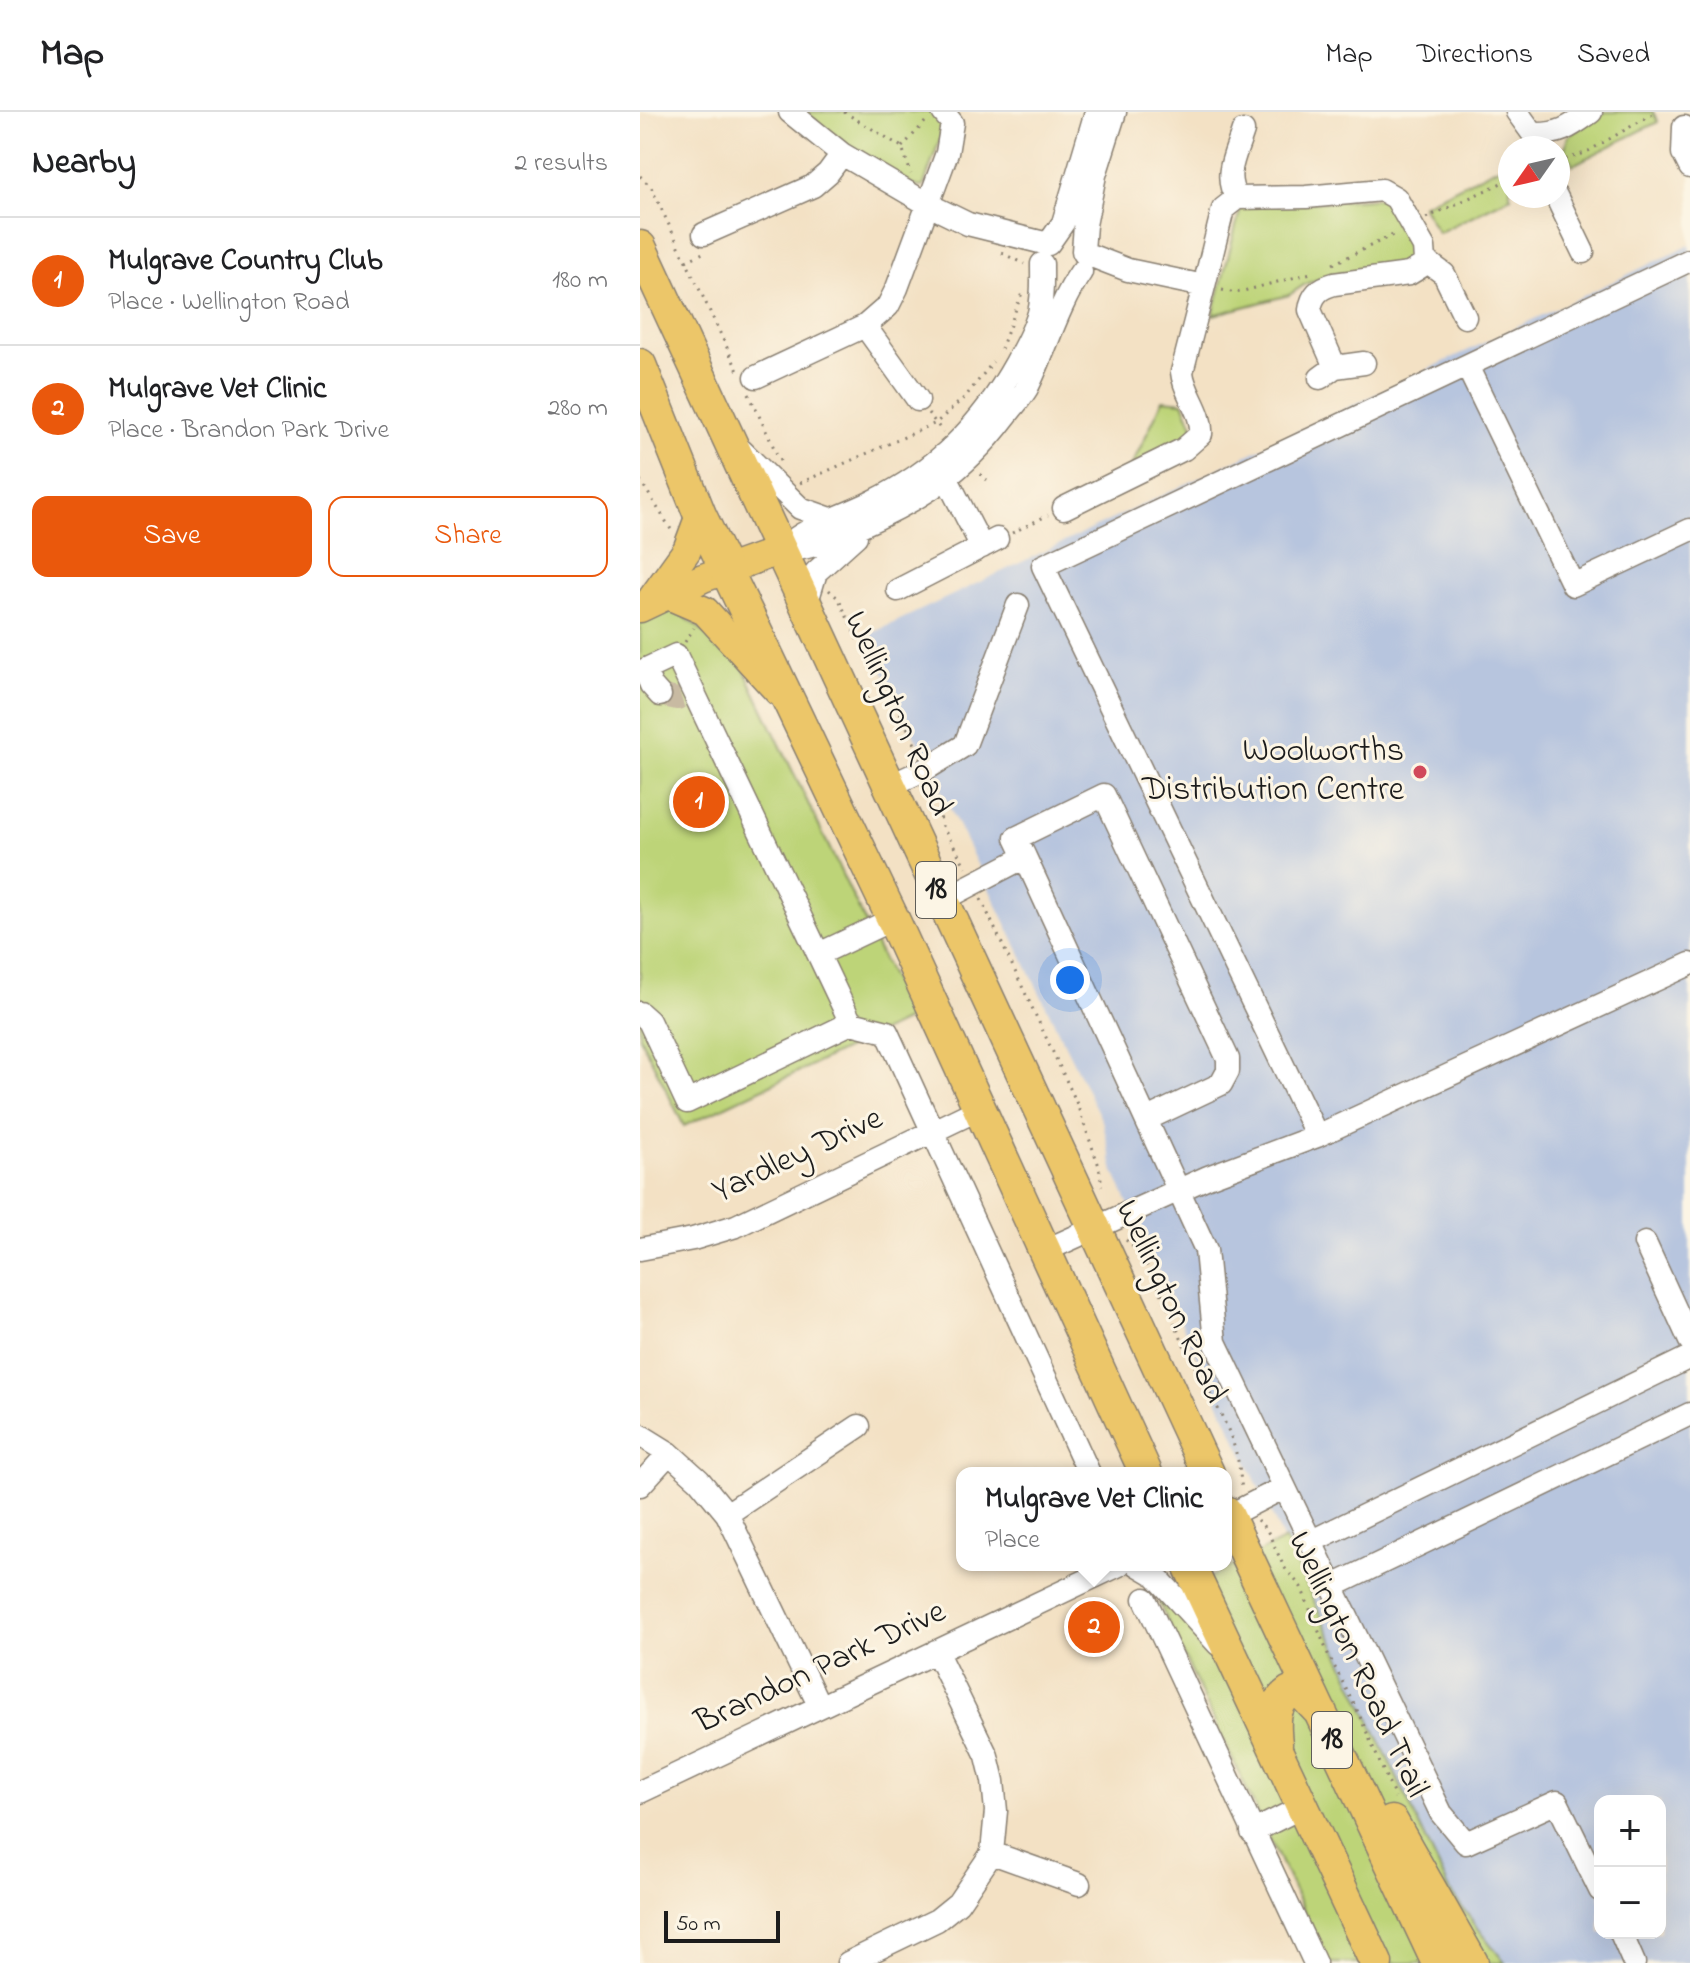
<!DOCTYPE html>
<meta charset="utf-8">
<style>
:root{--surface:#fff;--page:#f6f6f6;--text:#202124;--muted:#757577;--line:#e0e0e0;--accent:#ea580c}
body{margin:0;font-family:"Indie Flower",sans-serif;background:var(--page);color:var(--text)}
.controls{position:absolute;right:24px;bottom:24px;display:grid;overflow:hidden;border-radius:16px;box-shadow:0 8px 32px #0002}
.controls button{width:72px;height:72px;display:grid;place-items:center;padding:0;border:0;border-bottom:2px solid var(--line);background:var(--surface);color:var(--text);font:40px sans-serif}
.compass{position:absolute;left:858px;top:24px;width:72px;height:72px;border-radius:50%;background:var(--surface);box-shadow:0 8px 32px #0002;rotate:236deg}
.scale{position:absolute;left:24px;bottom:20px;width:116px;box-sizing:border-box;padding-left:8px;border:4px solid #1c1c1c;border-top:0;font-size:22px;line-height:28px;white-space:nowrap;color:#1c1c1c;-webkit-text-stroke:6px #fcf5e5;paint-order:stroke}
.you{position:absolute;left:430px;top:868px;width:28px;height:28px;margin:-20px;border:6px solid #fff;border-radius:50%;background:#1a73e8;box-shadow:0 0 0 12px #1a73e833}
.badge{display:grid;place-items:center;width:52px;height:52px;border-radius:50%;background:var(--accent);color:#fff;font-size:26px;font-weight:700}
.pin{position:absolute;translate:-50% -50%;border:4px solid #fff;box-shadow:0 2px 8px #0006}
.popup{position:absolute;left:316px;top:1355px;width:276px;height:104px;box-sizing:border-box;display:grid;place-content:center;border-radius:16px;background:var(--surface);filter:drop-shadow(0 2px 6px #0005);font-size:26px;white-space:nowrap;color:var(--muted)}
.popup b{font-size:30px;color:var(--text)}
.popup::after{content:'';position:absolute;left:50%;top:100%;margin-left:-16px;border:16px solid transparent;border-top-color:var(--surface)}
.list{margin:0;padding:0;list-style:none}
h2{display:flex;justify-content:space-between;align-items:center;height:104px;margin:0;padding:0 32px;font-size:34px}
h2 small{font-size:26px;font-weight:400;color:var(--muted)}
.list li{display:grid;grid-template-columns:52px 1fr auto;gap:24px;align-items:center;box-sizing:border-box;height:128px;padding:0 32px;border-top:2px solid var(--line)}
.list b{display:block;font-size:30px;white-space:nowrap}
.list p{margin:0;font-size:26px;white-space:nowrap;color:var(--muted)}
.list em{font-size:26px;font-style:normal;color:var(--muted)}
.actions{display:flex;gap:16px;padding:24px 32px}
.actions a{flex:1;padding:18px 0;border:2px solid var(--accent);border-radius:16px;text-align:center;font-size:28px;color:var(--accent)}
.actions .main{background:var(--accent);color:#fff}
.map{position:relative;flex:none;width:1050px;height:1851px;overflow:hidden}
header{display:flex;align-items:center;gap:48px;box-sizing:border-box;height:112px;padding:0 40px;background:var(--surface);border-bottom:2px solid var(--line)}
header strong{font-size:38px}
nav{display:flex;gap:44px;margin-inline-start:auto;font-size:28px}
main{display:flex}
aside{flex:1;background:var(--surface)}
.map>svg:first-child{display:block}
</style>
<header>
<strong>Map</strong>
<nav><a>Map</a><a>Directions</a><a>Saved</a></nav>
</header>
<main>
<aside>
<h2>Nearby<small>2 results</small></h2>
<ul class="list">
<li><span class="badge">1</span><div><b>Mulgrave Country Club</b><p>Place · Wellington Road</p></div><em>180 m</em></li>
<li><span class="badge">2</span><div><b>Mulgrave Vet Clinic</b><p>Place · Brandon Park Drive</p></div><em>280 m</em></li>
</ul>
<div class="actions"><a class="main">Save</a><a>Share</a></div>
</aside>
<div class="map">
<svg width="1050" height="1851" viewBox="0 0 1050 1851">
<rect width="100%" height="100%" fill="#fcf5e5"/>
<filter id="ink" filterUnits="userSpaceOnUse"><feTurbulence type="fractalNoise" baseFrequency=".0125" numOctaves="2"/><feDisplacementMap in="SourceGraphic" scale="16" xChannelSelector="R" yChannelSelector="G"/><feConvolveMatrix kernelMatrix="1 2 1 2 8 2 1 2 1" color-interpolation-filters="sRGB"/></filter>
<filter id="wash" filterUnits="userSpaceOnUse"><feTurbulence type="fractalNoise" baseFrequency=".006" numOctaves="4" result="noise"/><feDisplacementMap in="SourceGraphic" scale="32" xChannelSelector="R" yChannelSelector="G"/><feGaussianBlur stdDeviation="1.8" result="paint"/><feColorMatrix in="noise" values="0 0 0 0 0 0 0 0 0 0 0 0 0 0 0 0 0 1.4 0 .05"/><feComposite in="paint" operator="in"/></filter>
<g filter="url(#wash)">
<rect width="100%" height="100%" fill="#f3e1c4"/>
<!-- industrial -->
<path fill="#b7c5de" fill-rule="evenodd" d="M 1050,133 L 1050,1851 L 865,1851 L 810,1780 L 551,1232 L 474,1060 L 463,1011 L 226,524 ZM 960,1689 L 1020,1689 L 1020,1821 L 960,1821 Z"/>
<!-- green -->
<path fill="#bdd478" stroke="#6c784a" stroke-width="2" d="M 164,0 L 293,0 L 305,13 L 283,75 L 274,74 L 217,40 Z
M 965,0 L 1013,0 L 1018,10 L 933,53 L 925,36 L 928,24 Z
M 870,49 L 870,84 L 872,84 L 798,121 L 782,93 Z
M 743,86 L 754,97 L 776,145 L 755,162 L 694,161 L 664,173 L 649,183 L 573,203 L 601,95 Z
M 523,288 L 543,290 L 555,318 L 491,355 Z
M 33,496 L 99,547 L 271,906 L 44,1014 L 0,925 L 0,512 Z
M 645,1427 L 811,1781 L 865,1851 L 688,1851 L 519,1491 Z"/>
</g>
<g filter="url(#ink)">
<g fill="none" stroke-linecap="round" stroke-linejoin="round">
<!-- minor-tunnel -->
<path stroke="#c8baa2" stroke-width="22" stroke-dasharray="22 11" stroke-linecap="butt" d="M 20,583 L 37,587 L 43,585"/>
<!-- minor casing -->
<g stroke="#887e70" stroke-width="25">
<path id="minor" d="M 150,0 L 202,42 L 289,93 L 328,112 L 408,132
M 877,0 L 893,22 C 920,23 930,15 951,0
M 1044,15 L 1043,41 L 1050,55
M 916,84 L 943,140
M 597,86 C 582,64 596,42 603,19
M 64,122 L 173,74 L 188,61 L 202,42
M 409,131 L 423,111 L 456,0
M 443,139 L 445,113 L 455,63 L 475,0
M 444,141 L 488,158 L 564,174 L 583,97 L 597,86 L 666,85 L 742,78 L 756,86 L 784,135 L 785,148 L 782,154 L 769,162 L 694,172 C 679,176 672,183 670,198 L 695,255
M 785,148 L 804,162 L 825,205
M 225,214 L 278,288
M 827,254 L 933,473 L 1050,418
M 116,265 L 225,214 L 248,194 L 257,176 L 307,41 L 312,11 L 303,0
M 680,266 L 695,255 L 724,251
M 101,338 L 160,396 L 191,407
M 300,358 L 307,367 L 342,435
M 424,396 L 544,337 L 561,322 C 563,300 544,282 542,260 L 564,174
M 141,438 C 170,438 189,428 216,416 C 280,388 322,362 365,305 C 372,296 381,286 387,276 C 406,238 417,195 441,160
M 141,438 C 168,413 200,406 232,390 C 297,358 341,314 376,251 C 384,236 394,219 399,201 C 403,185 402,168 402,152
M 258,478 L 357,427
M 166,493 L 176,460 L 216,424
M 5,558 L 11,573 L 20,583
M 0,560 L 36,543 L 211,911 L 47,990 L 9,909 L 0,901
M 249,674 L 286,657 L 325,633 L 378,493
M 385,745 L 566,1138 L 575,1230 L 801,1701 L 826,1731 L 917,1690 L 960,1778
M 298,783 L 316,781 L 385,745 L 376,726 L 464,683 L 588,947 L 588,959 L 581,972 L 507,1007
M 179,842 L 253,807
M 211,911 L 247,920 L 449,1361
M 677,1024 L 403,454 L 1050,148
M 1005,1131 L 1050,1229
M 0,1137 L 53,1127 L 96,1114 L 339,997
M 404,1139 L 568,1065 L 677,1024 L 1050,852
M 0,1323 L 29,1341 L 59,1368 L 87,1402 L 179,1593
M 0,1373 L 29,1341
M 87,1402 L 219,1314
M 588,1404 L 643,1376
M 670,1430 L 1050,1245
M 498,1453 L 515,1463 L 578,1532
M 691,1475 L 1050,1302
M 505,1487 L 675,1851
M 0,1680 L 479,1453
M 612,1720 L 662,1695
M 352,1741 L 439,1772
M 981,1821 L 994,1851
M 208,1851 L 297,1808 L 318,1791 L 352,1741 L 356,1699 L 353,1669 L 347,1644 L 296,1539"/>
</g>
<!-- major casing -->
<g stroke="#887e70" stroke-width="31">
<path id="major" d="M 28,483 L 65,499 L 138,579
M 11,488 L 47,438 L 60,403
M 0,496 L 63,466 L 141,438"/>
</g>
<!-- highway casing -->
<g stroke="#887e70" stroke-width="35">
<path id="highway" d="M 0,135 L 568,1361
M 0,253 L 60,403 L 253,807 L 506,1361
M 586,1400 L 798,1851
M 549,1453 L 736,1851
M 636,1632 C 634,1613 632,1592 650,1580 L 663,1582 L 681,1601
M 752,1710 L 832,1851"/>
</g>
<!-- path -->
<path stroke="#887e70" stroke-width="3" stroke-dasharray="2 6" stroke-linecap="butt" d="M 204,0 L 262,35 L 271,62
M 262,35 L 287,8
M 918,50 L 945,41 L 1016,0
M 0,64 L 11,75 L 99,261
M 786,106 L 870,67
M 362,141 L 384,152
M 46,149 L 63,141
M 693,152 L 755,122
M 582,178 L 596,181 L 671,161
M 361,237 L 382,181
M 109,282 L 141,351
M 288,301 L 303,320
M 340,362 L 347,368
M 0,368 L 32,419
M 160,371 L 296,311 L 326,284 L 353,250
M 372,421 L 408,403
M 189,478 L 199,487 L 218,529 L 234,544 L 279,641
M 45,530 L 54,516
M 294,674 L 302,714 L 326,755
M 341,787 L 435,987 L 459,1054 L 462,1074
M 486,1128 C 513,1151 530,1203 545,1235 C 562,1271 588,1306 597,1345 C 600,1355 600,1366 602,1376
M 617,1408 L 627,1418 L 644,1455 L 661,1475 L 688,1542 L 718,1600 L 755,1686"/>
<!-- minor -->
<use href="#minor" stroke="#fff" stroke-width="22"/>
<!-- major -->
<use href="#major" stroke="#ecc669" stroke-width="28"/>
<!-- highway -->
<use href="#highway" stroke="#ecc669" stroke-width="32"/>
</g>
</g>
<!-- markers -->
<circle fill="#d1495b" stroke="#fcf5e5" stroke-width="3" cx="780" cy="660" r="8"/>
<g text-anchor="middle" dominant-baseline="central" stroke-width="6" stroke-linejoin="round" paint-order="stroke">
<!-- shield labels -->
<g fill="#fcf5e5" stroke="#5f5d58" stroke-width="2">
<rect x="276" y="750" width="40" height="56" rx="6"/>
<rect x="672" y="1600" width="40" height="56" rx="6"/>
</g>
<g font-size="32" font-weight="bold" fill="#1c1c1c">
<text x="296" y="778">18</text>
<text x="692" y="1628">18</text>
</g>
<!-- street labels -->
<g font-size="34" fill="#1c1c1c" stroke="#fcf5e5">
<text transform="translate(257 602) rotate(66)">Wellington Road</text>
<text transform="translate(158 1044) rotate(-25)">Yardley Drive</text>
<text transform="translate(530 1190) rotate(65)">Wellington Road</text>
<text transform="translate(717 1553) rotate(65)">Wellington Road Trail</text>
<text transform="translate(181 1556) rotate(-25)">Brandon Park Drive</text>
</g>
<!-- poi labels -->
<g font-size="34" fill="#1c1c1c" stroke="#fcf5e5" text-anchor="end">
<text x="764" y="640">Woolworths<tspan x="764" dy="39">Distribution Centre</tspan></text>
</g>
</g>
</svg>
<div class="controls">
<button>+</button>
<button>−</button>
</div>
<svg class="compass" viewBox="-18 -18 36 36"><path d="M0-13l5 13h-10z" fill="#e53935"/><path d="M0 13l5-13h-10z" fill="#757577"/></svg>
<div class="scale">50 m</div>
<div class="you"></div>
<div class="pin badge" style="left:59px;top:690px">1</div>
<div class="pin badge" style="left:454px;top:1515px">2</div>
<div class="popup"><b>Mulgrave Vet Clinic</b>Place</div>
</div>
</main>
